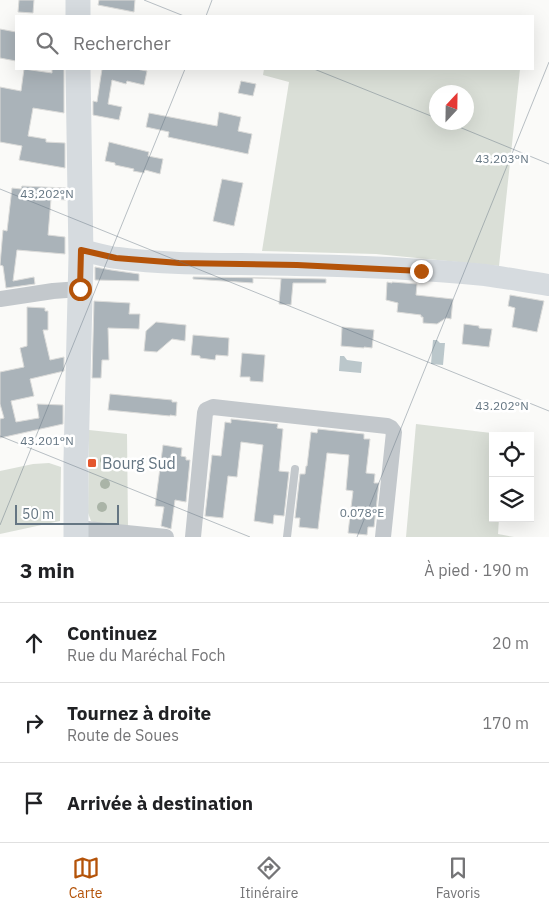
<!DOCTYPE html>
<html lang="fr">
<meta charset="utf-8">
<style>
:root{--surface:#fff;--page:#f6f6f6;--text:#202124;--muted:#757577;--line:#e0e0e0;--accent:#b45309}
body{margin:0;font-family:"IBM Plex Sans",sans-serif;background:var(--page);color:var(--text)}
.controls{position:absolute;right:15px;bottom:15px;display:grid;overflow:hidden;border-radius:0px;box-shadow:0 5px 20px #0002}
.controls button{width:45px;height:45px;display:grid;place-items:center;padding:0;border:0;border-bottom:1px solid var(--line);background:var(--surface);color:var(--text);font:25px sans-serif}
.compass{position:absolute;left:429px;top:85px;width:45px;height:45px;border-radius:50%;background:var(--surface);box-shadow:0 5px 20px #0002;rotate:22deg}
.scale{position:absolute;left:15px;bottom:12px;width:104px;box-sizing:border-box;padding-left:5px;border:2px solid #657683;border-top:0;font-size:14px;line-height:18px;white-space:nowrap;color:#657683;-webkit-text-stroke:4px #fff;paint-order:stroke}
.stop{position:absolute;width:15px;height:15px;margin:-11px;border:4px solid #b45309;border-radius:50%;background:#fff}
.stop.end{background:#b45309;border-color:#fff;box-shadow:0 1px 5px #0008}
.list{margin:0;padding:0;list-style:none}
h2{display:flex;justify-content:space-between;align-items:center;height:65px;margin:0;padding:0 20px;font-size:21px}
h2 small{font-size:16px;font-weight:400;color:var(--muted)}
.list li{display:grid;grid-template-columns:32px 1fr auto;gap:15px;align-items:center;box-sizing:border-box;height:80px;padding:0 20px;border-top:1px solid var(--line)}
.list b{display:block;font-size:19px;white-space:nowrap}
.list p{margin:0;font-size:16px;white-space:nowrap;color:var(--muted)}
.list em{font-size:16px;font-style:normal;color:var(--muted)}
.icon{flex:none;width:28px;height:28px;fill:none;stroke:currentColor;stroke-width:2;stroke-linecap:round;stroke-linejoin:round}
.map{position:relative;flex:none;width:549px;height:537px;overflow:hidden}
.search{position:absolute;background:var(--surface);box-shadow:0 5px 20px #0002;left:15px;right:15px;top:15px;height:55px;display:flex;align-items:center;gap:12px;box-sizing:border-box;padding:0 18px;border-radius:0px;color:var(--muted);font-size:19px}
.sheet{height:305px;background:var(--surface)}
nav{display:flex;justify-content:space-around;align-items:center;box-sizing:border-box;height:70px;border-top:1px solid var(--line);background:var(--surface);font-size:14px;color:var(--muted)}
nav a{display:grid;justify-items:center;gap:2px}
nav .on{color:var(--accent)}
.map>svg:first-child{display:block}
</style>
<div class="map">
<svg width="549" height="537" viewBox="0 0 549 537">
<rect width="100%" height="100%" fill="#fafaf8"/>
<!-- green -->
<path fill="#dadfd7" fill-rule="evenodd" d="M 264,69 L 520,69 L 499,266 L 376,254 L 262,251 L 289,82 L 263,75 ZM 436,92 L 466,92 L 466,122 L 436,122 Z
M 416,424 L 508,435 L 508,436 L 493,436 L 493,518 L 499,518 L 498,534 L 514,537 L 406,537 Z
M 89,430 L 127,434 L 128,526 L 96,523 L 91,521 L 88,513 Z
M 49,463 L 61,467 L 60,521 L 0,534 L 0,471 L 33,464 Z"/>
<!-- water -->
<path fill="#bbc7cb" d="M 433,340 L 437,340 L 440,343 L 445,343 L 443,365 L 431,364 Z
M 340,356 L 344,356 L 347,360 L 362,362 L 361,373 L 339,371 Z"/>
<!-- building -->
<path fill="#aab3b9" stroke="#dcdcda" d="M 19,0 L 34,0 L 33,13 L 18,12 Z
M 99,0 L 135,0 L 134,12 L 98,5 Z
M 0,29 L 16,32 L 16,61 L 0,58 Z
M 24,69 L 52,73 L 52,69 L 64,69 L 64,113 L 33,108 L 28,136 L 46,139 L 46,142 L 65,143 L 65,168 L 19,160 L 22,146 L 0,142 L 0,87 L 21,91 Z
M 102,69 L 136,69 L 147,71 L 144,85 L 127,81 L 126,84 L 112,80 L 108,104 L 122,107 L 119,120 L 93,115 L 93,101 L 97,102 Z
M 241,81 L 256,84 L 253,96 L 238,93 Z
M 219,112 L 241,117 L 238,131 L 252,134 L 248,154 L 168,137 L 169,132 L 146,127 L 149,113 L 217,126 Z
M 109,142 L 149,152 L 148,156 L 163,159 L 160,174 L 145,170 L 144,173 L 133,171 L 134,169 L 115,165 L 115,163 L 105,161 Z
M 222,179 L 243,183 L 234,226 L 213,221 Z
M 22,186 L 66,188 L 66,200 L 51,199 L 48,235 L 65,237 L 65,254 L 17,250 L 13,281 L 34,277 L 35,284 L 6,288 L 3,266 L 0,265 L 3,230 L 7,231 L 12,188 L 21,189 Z
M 95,267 L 111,270 L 139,274 L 139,281 L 95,280 Z
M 193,277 L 274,278 L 326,279 L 326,283 L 293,283 L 291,305 L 279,304 L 281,279 L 253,278 L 253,283 L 193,279 Z
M 387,282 L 392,283 L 392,282 L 417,284 L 416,295 L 453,299 L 451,319 L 446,318 L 437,324 L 423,323 L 423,317 L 421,317 L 421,315 L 397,312 L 398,303 L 386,300 Z
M 510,295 L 544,301 L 537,332 L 512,327 L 515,308 L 508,306 Z
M 94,301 L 130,303 L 129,314 L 140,314 L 139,329 L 108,328 L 109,360 L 102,360 L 101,378 L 92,378 Z
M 27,307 L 45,308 L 45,311 L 48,311 L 48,330 L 43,330 L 50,360 L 64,357 L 64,371 L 30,379 L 34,396 L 11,401 L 16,422 L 39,418 L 37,404 L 63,405 L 63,424 L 0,438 L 0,419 L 4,418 L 0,404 L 0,372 L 24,367 L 20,348 L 27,346 Z
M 156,322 L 186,325 L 185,341 L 172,339 L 157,352 L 144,351 L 146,331 Z
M 464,324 L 479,326 L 479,328 L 492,329 L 489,347 L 462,344 Z
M 342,327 L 374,330 L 372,348 L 364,347 L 364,348 L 341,346 Z
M 193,335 L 229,338 L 228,356 L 216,355 L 215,360 L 200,358 L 200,356 L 191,355 Z
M 242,353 L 265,355 L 263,382 L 250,381 L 250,377 L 240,377 Z
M 110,394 L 172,400 L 172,402 L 177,402 L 176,416 L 170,415 L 170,416 L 108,410 Z
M 231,419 L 278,424 L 277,428 L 283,429 L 279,471 L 289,472 L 284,516 L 274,515 L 273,524 L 254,521 L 263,445 L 241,442 L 237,477 L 228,476 L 223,518 L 205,516 L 212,455 L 221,456 L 225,422 L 231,423 Z
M 318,429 L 364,434 L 364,439 L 370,439 L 366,473 L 375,474 L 374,483 L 379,483 L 374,527 L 368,527 L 367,535 L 348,533 L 353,491 L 346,490 L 349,455 L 327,453 L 318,529 L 299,527 L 300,518 L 295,518 L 300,474 L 305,474 L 306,466 L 307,466 L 311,432 L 317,433 Z
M 163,445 L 182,448 L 181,456 L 186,457 L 186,460 L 190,460 L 186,502 L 175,500 L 171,529 L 161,526 L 164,507 L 155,506 Z"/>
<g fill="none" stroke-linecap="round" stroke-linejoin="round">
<!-- service -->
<path stroke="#c3c8cc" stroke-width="8" d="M 287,537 L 295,469"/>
<!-- minor -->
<path stroke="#c3c8cc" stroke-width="16" d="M 0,299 L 53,291 L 80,289
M 77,528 L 166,537
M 193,537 L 205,413 L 206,410 L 213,407 L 387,426 L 391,428 L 394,432 L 383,537"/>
<!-- secondary -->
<path stroke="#d6dbdf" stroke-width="22" d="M 81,250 C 93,252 105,257 118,258 C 177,266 237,263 296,265 C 359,266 423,269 485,275 C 507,278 528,282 549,285"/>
<!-- primary -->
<path stroke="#d6dbdf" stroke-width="25" d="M 78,0 L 78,16
M 76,537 L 76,460 L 81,256 L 78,69"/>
</g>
<!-- trees -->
<g fill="#aab4a7">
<circle cx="105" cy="460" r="5"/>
<circle cx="105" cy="484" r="5"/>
<circle cx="102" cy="507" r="5"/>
</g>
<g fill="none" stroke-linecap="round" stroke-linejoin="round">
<!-- route -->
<path stroke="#b45309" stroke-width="6" d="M 80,289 L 81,250 L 116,258 L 179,263 L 297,265 L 421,271"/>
</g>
<!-- ticks -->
<path fill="none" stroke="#657683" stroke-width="1" stroke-opacity="0.45" d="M 144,0 L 184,16M 206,16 L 212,0M 314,69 L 436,118M 447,122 L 549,164M 0,189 L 549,411M 0,436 L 250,537M 0,525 L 185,69M 357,537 L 549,62"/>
<!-- markers -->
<rect fill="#e4572e" stroke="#fff" stroke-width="2" x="87" y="458" width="10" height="10" rx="2.5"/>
<g text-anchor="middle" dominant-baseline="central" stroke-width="5" stroke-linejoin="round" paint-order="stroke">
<!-- poi labels -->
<g font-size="16" fill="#657683" stroke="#fff" text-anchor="start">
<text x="102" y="463">Bourg Sud</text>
</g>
</g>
<g font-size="12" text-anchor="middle" fill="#657683" stroke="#fff" stroke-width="5" stroke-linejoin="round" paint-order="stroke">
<text x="502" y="163">43.203°N</text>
<text x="47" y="198">43.202°N</text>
<text x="502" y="410">43.202°N</text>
<text x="47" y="445">43.201°N</text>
<text x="362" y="517">0.078°E</text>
</g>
</svg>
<div class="controls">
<button><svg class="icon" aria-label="locate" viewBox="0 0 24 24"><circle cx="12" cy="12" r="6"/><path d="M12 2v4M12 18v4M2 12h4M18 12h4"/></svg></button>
<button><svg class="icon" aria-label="layers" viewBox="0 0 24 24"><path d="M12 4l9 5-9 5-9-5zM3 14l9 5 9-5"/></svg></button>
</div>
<svg class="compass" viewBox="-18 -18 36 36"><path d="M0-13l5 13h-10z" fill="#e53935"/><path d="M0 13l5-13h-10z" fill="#757577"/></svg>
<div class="scale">50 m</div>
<div class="stop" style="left:80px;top:289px"></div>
<div class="stop end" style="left:421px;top:271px"></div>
<div class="search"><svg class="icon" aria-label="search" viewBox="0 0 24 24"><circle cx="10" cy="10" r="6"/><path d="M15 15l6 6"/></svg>Rechercher</div>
</div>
<section class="sheet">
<h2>3 min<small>À pied · 190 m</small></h2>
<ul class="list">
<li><svg class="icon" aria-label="ahead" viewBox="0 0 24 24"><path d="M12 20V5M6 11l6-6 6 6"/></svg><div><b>Continuez</b><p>Rue du Maréchal Foch</p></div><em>20 m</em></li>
<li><svg class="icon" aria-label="right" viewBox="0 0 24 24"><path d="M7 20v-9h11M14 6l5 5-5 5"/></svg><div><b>Tournez à droite</b><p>Route de Soues</p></div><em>170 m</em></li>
<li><svg class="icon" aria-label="arrive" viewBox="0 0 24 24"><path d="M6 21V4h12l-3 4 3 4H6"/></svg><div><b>Arrivée à destination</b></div></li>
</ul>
</section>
<nav>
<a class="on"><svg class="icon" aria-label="map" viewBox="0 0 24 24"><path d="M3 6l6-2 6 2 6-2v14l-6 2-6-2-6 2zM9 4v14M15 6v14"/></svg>Carte</a>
<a><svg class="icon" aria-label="directions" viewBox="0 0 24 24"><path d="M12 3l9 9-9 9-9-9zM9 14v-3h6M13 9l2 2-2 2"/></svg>Itinéraire</a>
<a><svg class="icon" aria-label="saved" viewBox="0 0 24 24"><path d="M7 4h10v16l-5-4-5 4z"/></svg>Favoris</a>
</nav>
